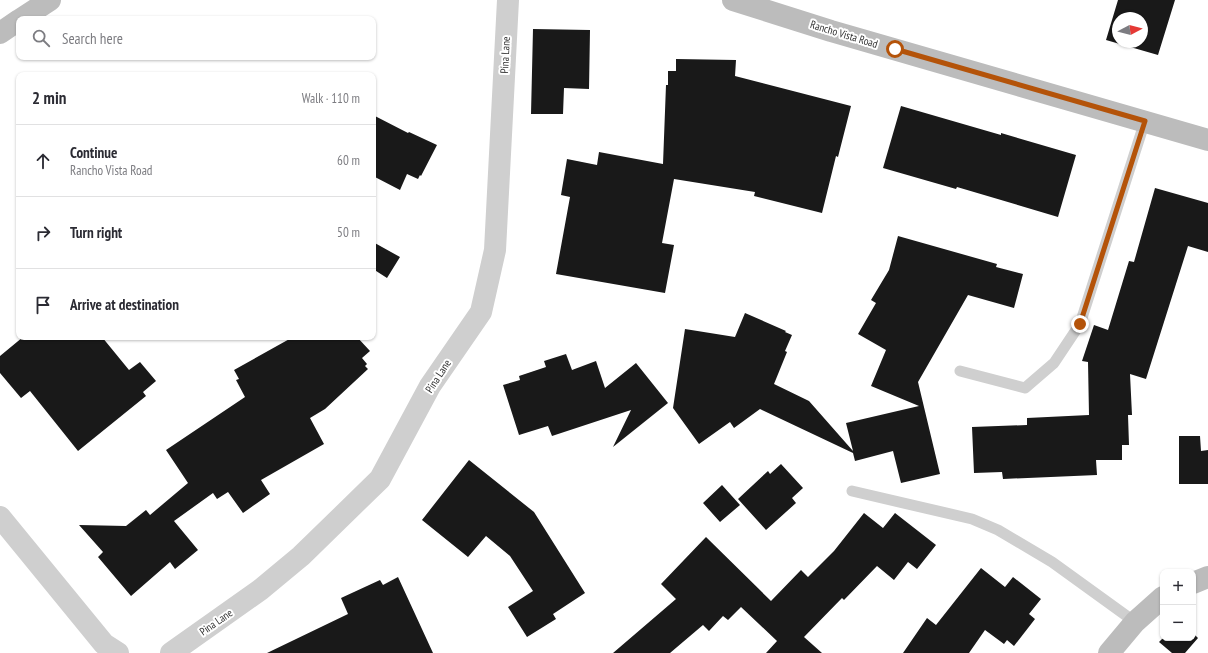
<!DOCTYPE html>
<meta charset="utf-8">
<style>
:root{--surface:#fff;--page:#f2f2f3;--text:#2b2b33;--muted:#7c7c81;--line:#e1e1e2}
body{margin:0;font-family:"PT Sans Narrow",sans-serif;background:var(--page);color:var(--text)}
.controls{position:absolute;right:12px;bottom:12px;display:grid;overflow:hidden;border-radius:8px;box-shadow:0 1px 3px #0004}
.controls button{width:36px;height:36px;display:grid;place-items:center;padding:0;border:0;border-bottom:1px solid var(--line);background:var(--surface);color:var(--text);font:20px sans-serif}
.compass{position:absolute;left:1112px;top:12px;width:36px;height:36px;border-radius:50%;background:var(--surface);box-shadow:0 1px 3px #0004;rotate:83deg}
.stop{position:absolute;width:12px;height:12px;margin:-9px;border:3px solid #b45309;border-radius:50%;background:#fff}
.stop.end{background:#b45309;border-color:#fff;box-shadow:0 1px 4px #0008}
.list{margin:0;padding:0;list-style:none}
h2{display:flex;justify-content:space-between;align-items:center;height:52px;margin:0;padding:0 16px;font-size:17px}
h2 small{font-size:13px;font-weight:400;color:var(--muted)}
.list li{display:grid;grid-template-columns:26px 1fr auto;gap:12px;align-items:center;box-sizing:border-box;height:72px;padding:0 16px;border-top:1px solid var(--line)}
.list b{display:block;font-size:15px;white-space:nowrap}
.list p{margin:0;font-size:13px;white-space:nowrap;color:var(--muted)}
.list em{font-size:13px;font-style:normal;color:var(--muted)}
.icon{flex:none;width:22px;height:22px;fill:none;stroke:currentColor;stroke-width:2;stroke-linecap:round;stroke-linejoin:round}
.map{position:relative;flex:none;width:1208px;height:653px;overflow:hidden}
.search{position:absolute;background:var(--surface);box-shadow:0 1px 3px #0004;left:16px;top:16px;width:360px;height:44px;display:flex;align-items:center;gap:10px;box-sizing:border-box;padding:0 14px;border-radius:8px;color:var(--muted);font-size:15px}
.panel{position:absolute;background:var(--surface);box-shadow:0 1px 3px #0004;left:16px;top:72px;width:360px;height:268px;border-radius:8px}
.map>svg:first-child{display:block}
</style>
<div class="map">
<svg width="1208" height="653" viewBox="0 0 1208 653">
<rect width="100%" height="100%" fill="#fff"/>
<!-- building -->
<path fill="#191919" fill-rule="evenodd" d="M 1118,0 L 1175,0 L 1158,55 L 1106,40 ZM 1118,18 L 1142,18 L 1142,42 L 1118,42 Z
M 533,29 L 590,30 L 589,89 L 564,88 L 563,114 L 531,114 Z
M 676,59 L 736,60 L 735,76 L 851,106 L 838,157 L 836,156 L 822,213 L 754,196 L 755,192 L 674,179 L 662,243 L 674,245 L 665,293 L 556,274 L 570,197 L 561,195 L 567,159 L 597,165 L 599,152 L 663,164 L 666,85 L 668,85 L 668,71 L 676,71 Z
M 901,106 L 1001,135 L 1001,133 L 1076,155 L 1058,217 L 957,187 L 956,189 L 883,168 Z
M 373,115 L 408,133 L 409,132 L 437,145 L 421,176 L 420,175 L 418,179 L 407,174 L 400,190 L 373,176 Z
M 1155,188 L 1208,203 L 1208,252 L 1188,246 L 1146,379 L 1130,374 L 1132,415 L 1128,415 L 1129,445 L 1122,445 L 1122,460 L 1096,460 L 1097,475 L 1003,479 L 1002,472 L 974,473 L 972,427 L 1027,425 L 1027,418 L 1089,415 L 1088,362 L 1082,361 L 1094,325 L 1108,330 L 1129,261 L 1134,262 Z
M 898,236 L 997,264 L 996,267 L 1023,274 L 1014,308 L 968,295 L 918,382 L 940,474 L 901,483 L 893,451 L 855,461 L 853,453 L 760,409 L 734,428 L 730,422 L 699,444 L 673,408 L 685,329 L 735,337 L 745,313 L 786,331 L 785,332 L 792,335 L 785,351 L 787,352 L 774,384 L 809,401 L 853,451 L 846,423 L 919,406 L 871,386 L 886,350 L 858,334 L 876,303 L 871,300 L 889,270 Z
M 373,242 L 400,257 L 387,278 L 373,269 Z
M 23,337 L 102,337 L 129,370 L 140,362 L 156,381 L 143,392 L 146,396 L 78,451 L 30,391 L 21,398 L 0,373 L 0,356 Z
M 293,337 L 357,337 L 370,351 L 362,358 L 367,364 L 365,366 L 368,369 L 325,409 L 310,418 L 324,444 L 261,480 L 270,494 L 243,513 L 228,492 L 217,499 L 213,493 L 174,521 L 198,550 L 175,569 L 170,562 L 131,596 L 98,557 L 103,552 L 79,525 L 126,526 L 146,510 L 150,515 L 188,483 L 166,450 L 245,397 L 236,380 L 239,379 L 234,370 Z
M 566,354 L 572,370 L 596,361 L 605,388 L 636,363 L 668,403 L 613,447 L 631,410 L 552,436 L 548,426 L 519,435 L 503,385 L 520,380 L 519,376 L 546,367 L 544,361 Z
M 1179,436 L 1200,436 L 1201,451 L 1208,450 L 1208,484 L 1179,484 Z
M 469,460 L 534,512 L 585,593 L 553,614 L 556,619 L 527,637 L 508,607 L 533,591 L 510,556 L 486,536 L 468,557 L 422,520 Z
M 781,464 L 803,488 L 792,498 L 796,503 L 766,530 L 738,499 L 768,471 L 770,474 Z
M 722,485 L 740,505 L 720,522 L 703,503 Z
M 864,513 L 883,528 L 895,513 L 936,545 L 917,569 L 908,562 L 894,580 L 877,566 L 844,600 L 842,598 L 804,637 L 822,653 L 766,653 L 777,641 L 741,607 L 728,620 L 723,616 L 709,631 L 703,625 L 670,653 L 613,653 L 676,599 L 661,584 L 706,537 L 771,601 L 801,570 L 808,577 L 834,551 Z
M 981,568 L 1005,587 L 1013,577 L 1041,599 L 1029,614 L 1035,619 L 1014,646 L 1007,640 L 1004,644 L 985,630 L 969,653 L 903,653 L 927,618 L 936,625 Z
M 398,577 L 433,653 L 267,653 L 348,614 L 341,598 L 380,580 L 383,585 Z
M 1193,633 L 1198,638 L 1185,653 L 1172,653 L 1159,642 L 1163,638 L 1193,638 Z"/>
<g fill="none" stroke-linecap="round" stroke-linejoin="round">
<!-- lane -->
<path stroke="#cfcfcf" stroke-width="11" d="M 960,371 L 1025,388 L 1054,363 L 1080,324 L 1145,121
M 852,491 L 972,519 L 998,530 L 1052,562 L 1135,622"/>
<!-- street -->
<path stroke="#cfcfcf" stroke-width="22" d="M 0,517 L 104,644 L 118,653
M 171,653 L 260,590 L 301,556 L 380,479 L 430,386 L 481,312 L 495,250 L 508,0"/>
<!-- secondary -->
<path stroke="#bcbcbc" stroke-width="22" d="M 733,0 L 831,31 L 1208,140
M 21,19 L 50,0
M 0,33 L 19,20
M 1193,583 L 1208,577
M 1109,653 L 1135,622 L 1163,597"/>
</g>
<g fill="none" stroke-linecap="round" stroke-linejoin="round">
<!-- route -->
<path stroke="#b45309" stroke-width="5" d="M 895,49 L 1145,121 L 1080,324"/>
</g>
<g text-anchor="middle" dominant-baseline="central" stroke-width="4" stroke-linejoin="round" paint-order="stroke">
<!-- street labels -->
<g font-size="11" fill="#323232" stroke="#fff">
<text transform="translate(844 34) rotate(17)">Rancho Vista Road</text>
<text transform="translate(505 55) rotate(-87)">Pina Lane</text>
<text transform="translate(438 376) rotate(-57)">Pina Lane</text>
<text transform="translate(216 622) rotate(-35)">Pina Lane</text>
</g>
</g>
</svg>
<div class="controls">
<button>+</button>
<button>−</button>
</div>
<svg class="compass" viewBox="-18 -18 36 36"><path d="M0-13l5 13h-10z" fill="#e53935"/><path d="M0 13l5-13h-10z" fill="#7c7c81"/></svg>
<div class="stop" style="left:895px;top:49px"></div>
<div class="stop end" style="left:1080px;top:324px"></div>
<div class="search"><svg class="icon" aria-label="search" viewBox="0 0 24 24"><circle cx="10" cy="10" r="6"/><path d="M15 15l6 6"/></svg>Search here</div>
<section class="panel">
<h2>2 min<small>Walk · 110 m</small></h2>
<ul class="list">
<li><svg class="icon" aria-label="ahead" viewBox="0 0 24 24"><path d="M12 20V5M6 11l6-6 6 6"/></svg><div><b>Continue</b><p>Rancho Vista Road</p></div><em>60 m</em></li>
<li><svg class="icon" aria-label="right" viewBox="0 0 24 24"><path d="M7 20v-9h11M14 6l5 5-5 5"/></svg><div><b>Turn right</b></div><em>50 m</em></li>
<li><svg class="icon" aria-label="arrive" viewBox="0 0 24 24"><path d="M6 21V4h12l-3 4 3 4H6"/></svg><div><b>Arrive at destination</b></div></li>
</ul>
</section>
</div>
